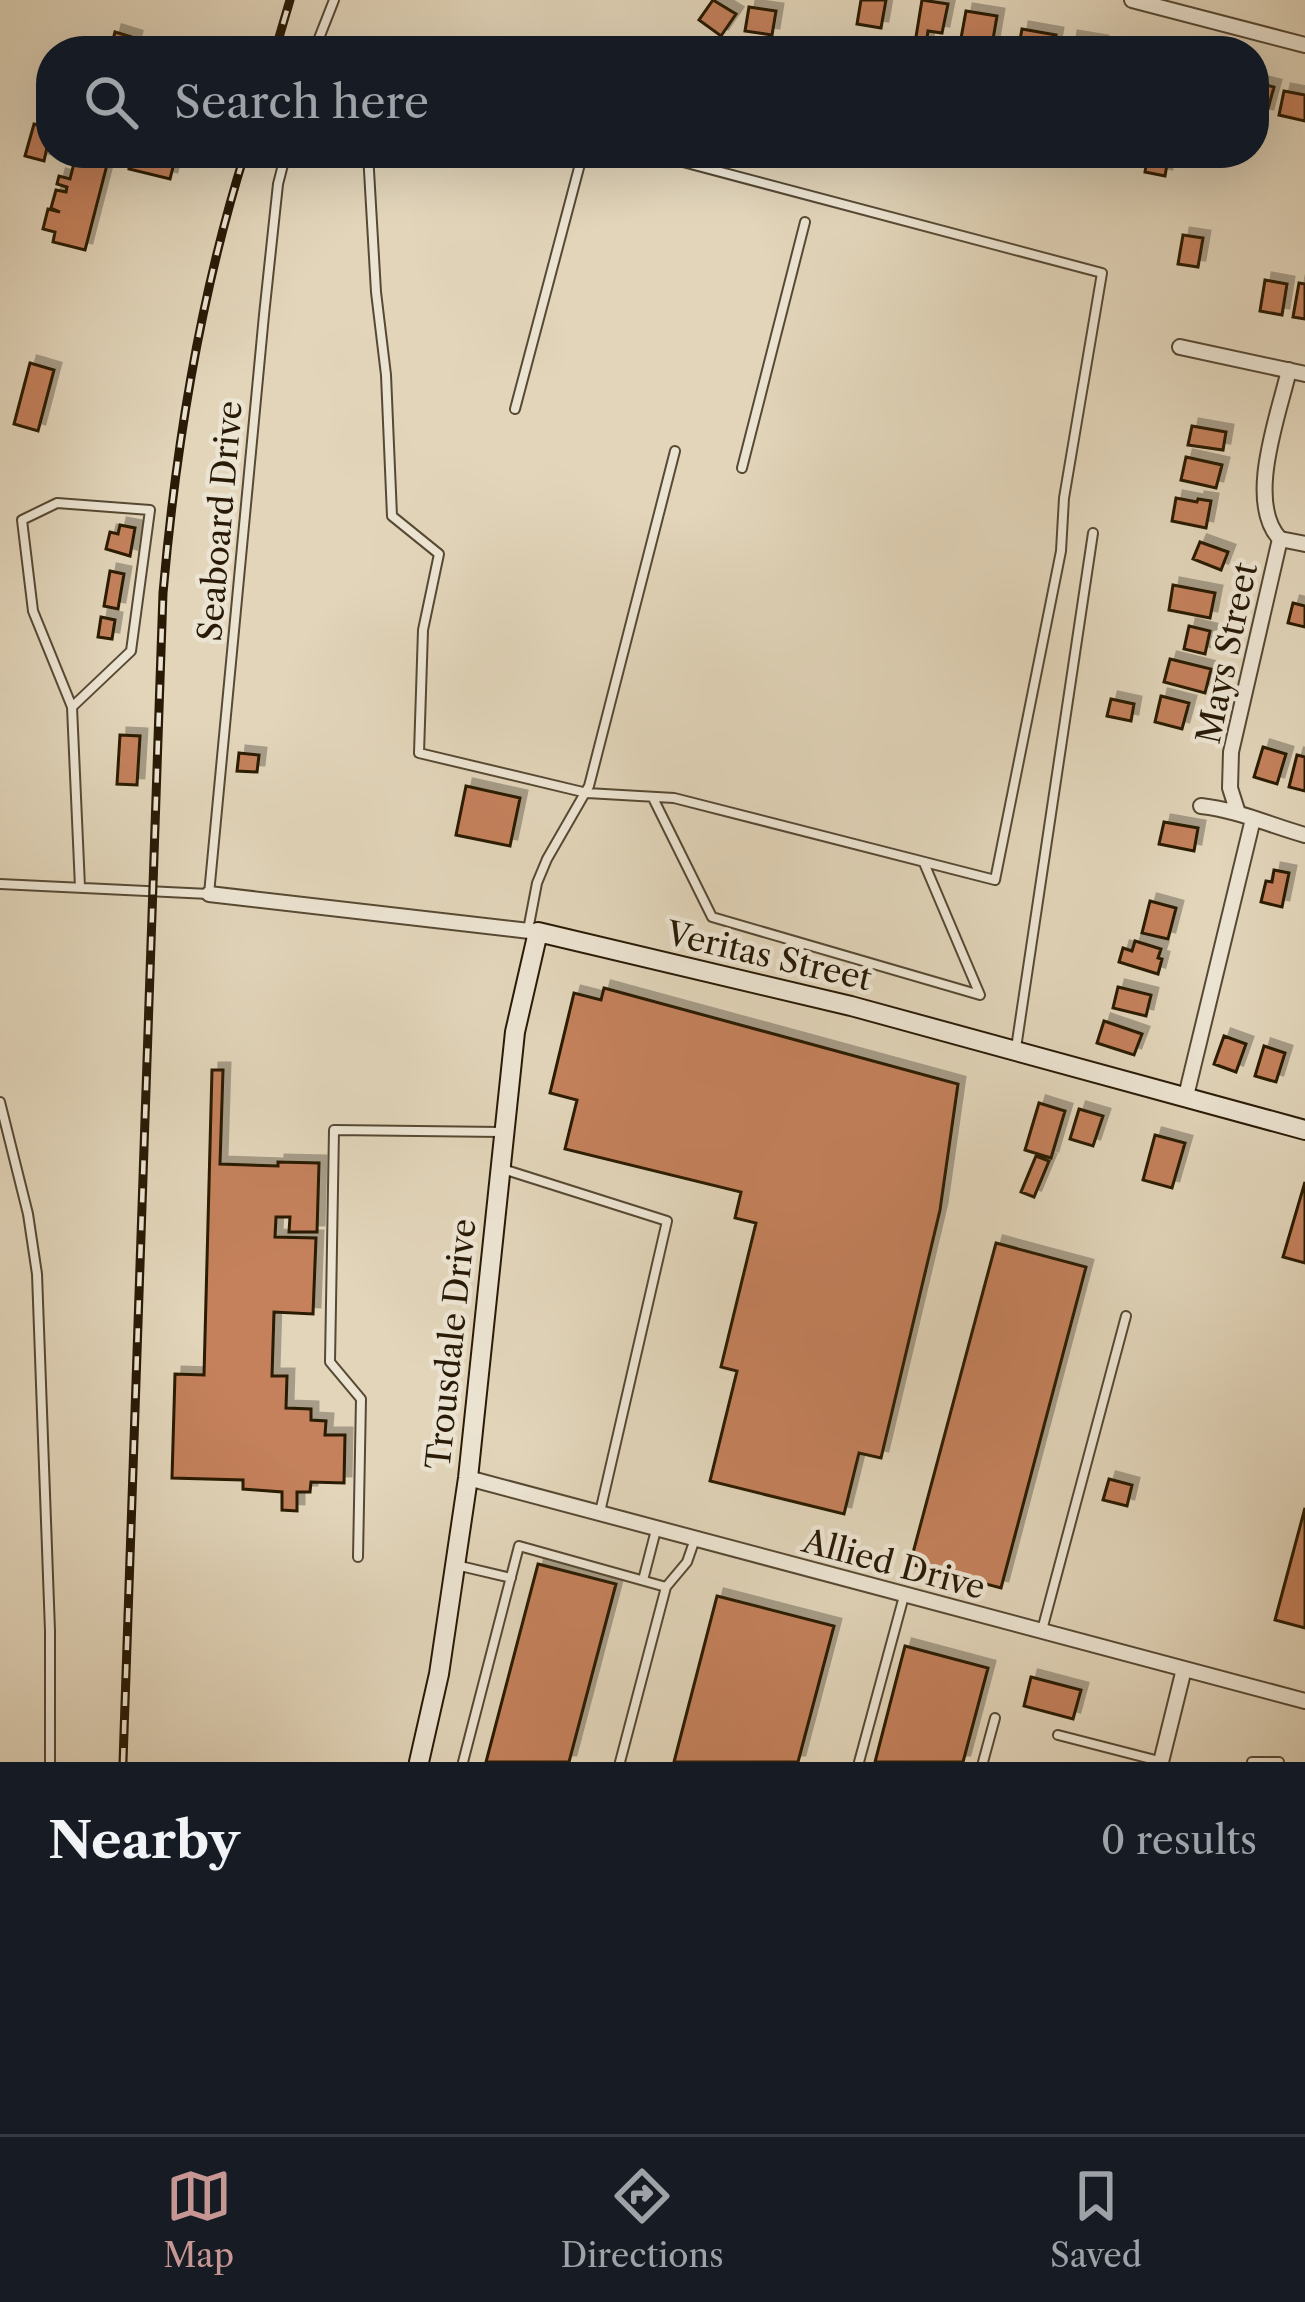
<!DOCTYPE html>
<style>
:root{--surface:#171b24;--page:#20242c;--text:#f1f3f6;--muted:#9ea1a6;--line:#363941;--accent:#c59692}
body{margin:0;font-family:"Libre Caslon Text",serif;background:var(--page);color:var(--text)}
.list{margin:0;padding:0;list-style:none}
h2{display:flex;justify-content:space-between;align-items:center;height:156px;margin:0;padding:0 48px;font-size:51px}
h2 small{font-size:39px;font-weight:400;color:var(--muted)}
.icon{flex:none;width:66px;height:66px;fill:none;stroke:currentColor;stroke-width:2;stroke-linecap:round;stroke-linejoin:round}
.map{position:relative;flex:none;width:1305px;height:1762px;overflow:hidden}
.search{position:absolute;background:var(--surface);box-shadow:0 12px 48px #0002;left:36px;right:36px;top:36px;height:132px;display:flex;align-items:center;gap:30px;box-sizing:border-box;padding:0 42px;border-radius:48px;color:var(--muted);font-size:45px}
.sheet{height:372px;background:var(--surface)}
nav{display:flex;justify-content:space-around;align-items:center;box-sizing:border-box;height:168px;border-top:3px solid var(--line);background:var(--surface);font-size:33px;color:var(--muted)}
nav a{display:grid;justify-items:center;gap:6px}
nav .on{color:var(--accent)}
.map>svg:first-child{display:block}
</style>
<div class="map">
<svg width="1305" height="1762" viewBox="0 0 1305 1762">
<defs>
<filter id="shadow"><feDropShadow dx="7" dy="-7" stdDeviation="0" flood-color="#0004"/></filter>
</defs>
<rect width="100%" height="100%" fill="#e2d5ba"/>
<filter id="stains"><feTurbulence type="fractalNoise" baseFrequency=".00167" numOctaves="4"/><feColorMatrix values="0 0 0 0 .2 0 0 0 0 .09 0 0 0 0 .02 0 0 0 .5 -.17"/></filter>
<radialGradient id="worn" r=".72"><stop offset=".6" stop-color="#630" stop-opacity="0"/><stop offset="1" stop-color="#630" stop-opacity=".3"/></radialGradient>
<!-- building -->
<path fill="#c4815c" stroke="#291a06" stroke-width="3" filter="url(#shadow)" d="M 713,0 L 736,14 L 721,36 L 699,20 Z
M 861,0 L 886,0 L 881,28 L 857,24 Z
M 922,0 L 948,4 L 942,33 L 928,31 L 925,51 L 914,49 Z
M 749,7 L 776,11 L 772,35 L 745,31 Z
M 966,11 L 997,16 L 991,51 L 959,49 Z
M 1022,29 L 1056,35 L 1053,51 L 1018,51 Z
M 115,32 L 135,38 L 132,51 L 110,51 Z
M 1071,38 L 1101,43 L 1100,51 L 1069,51 Z
M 1254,82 L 1274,87 L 1266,116 L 1254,113 Z
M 1284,91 L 1305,95 L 1305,121 L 1279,115 Z
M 34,124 L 51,129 L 44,161 L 25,156 Z
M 63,153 L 110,153 L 85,250 L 53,242 L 55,232 L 43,229 L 48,209 L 60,212 L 51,208 L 56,190 L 66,192 L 67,187 L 57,184 L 59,176 L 70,179 L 75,159 L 62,156 Z
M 133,153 L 152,153 L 175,159 L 170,179 L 129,169 Z
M 1148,153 L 1169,153 L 1165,176 L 1145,172 Z
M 1183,235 L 1203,238 L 1198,267 L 1178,264 Z
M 1265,280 L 1287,284 L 1282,315 L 1260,311 Z
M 1299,283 L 1305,284 L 1305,319 L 1293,317 Z
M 30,363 L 54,370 L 38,431 L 14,424 Z
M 1192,426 L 1226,432 L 1223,450 L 1188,445 Z
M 1186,457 L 1222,465 L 1216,488 L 1181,480 Z
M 1176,498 L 1197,502 L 1198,499 L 1211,501 L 1206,528 L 1172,521 Z
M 120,525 L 135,528 L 130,556 L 106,549 L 110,532 L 118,534 Z
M 1200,542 L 1228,552 L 1221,570 L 1193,559 Z
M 110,571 L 124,574 L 118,609 L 104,606 Z
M 1173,585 L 1215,593 L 1210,618 L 1169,610 Z
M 1293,603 L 1305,606 L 1305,627 L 1288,623 Z
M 101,617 L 115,620 L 112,639 L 98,637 Z
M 1189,626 L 1210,631 L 1205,654 L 1184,649 Z
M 1170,659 L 1211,669 L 1205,693 L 1164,682 Z
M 1161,696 L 1189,703 L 1182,729 L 1155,722 Z
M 1111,699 L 1134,704 L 1131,721 L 1107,716 Z
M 120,735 L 140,736 L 137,785 L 117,784 Z
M 1263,747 L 1286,754 L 1277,784 L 1254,777 Z
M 239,753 L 259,755 L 257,772 L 237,771 Z
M 1297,755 L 1305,757 L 1305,791 L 1289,787 Z
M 466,786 L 520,798 L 510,846 L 456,835 Z
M 1164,822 L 1198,828 L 1194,851 L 1159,844 Z
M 1274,870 L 1289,873 L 1282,907 L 1261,902 L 1266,881 L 1272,882 Z
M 1150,901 L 1176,908 L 1168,939 L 1142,933 Z
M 1135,941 L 1161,949 L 1158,958 L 1162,959 L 1158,974 L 1119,962 L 1123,948 L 1132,951 Z
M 1118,987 L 1151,995 L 1146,1016 L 1113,1008 Z
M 604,988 L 958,1084 L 940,1210 L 881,1458 L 859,1453 L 844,1514 L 710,1481 L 737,1371 L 721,1367 L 756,1223 L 735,1218 L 741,1192 L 565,1149 L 577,1100 L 550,1093 L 574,993 L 601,1000 Z
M 1104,1021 L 1142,1034 L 1134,1055 L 1097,1043 Z
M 1224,1036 L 1246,1044 L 1236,1072 L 1214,1064 Z
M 1264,1046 L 1285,1053 L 1276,1082 L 1255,1076 Z
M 212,1070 L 223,1070 L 220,1164 L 278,1166 L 278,1162 L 319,1163 L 317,1232 L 289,1232 L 290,1217 L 276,1217 L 275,1237 L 316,1238 L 313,1314 L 274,1312 L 272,1376 L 287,1376 L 286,1408 L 311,1409 L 311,1420 L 326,1421 L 325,1435 L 345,1435 L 344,1483 L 311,1482 L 310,1492 L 297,1492 L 297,1511 L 282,1510 L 282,1492 L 243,1489 L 243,1480 L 172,1478 L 175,1374 L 204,1375 Z
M 1039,1103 L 1065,1111 L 1051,1158 L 1025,1150 Z
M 1079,1109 L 1103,1116 L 1093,1146 L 1070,1139 Z
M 1155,1135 L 1185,1143 L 1172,1188 L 1143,1180 Z
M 1036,1156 L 1049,1161 L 1034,1197 L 1021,1192 Z
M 1305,1182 L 1305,1263 L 1283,1257 Z
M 996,1243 L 1086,1267 L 1001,1588 L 910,1564 Z
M 1109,1479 L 1132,1485 L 1127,1506 L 1103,1500 Z
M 1305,1508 L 1305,1628 L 1275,1620 Z
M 538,1564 L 616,1584 L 569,1762 L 486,1762 Z
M 717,1596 L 834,1626 L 798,1762 L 674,1762 Z
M 905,1646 L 988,1668 L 963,1762 L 875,1762 Z
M 1031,1677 L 1081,1690 L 1073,1719 L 1024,1706 Z"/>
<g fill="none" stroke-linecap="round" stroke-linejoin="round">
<!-- lane casing -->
<g stroke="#574933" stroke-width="12">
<path id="lane" d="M 314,51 L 334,0
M 368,153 L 376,292 L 386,375 L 392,516 L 439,554 L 423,630 L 419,753 L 587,793 L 674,798 L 995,880 L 1061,551 L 1064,498 L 1102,273 L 649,153
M 515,409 L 580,164
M 742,468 L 805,222
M 72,707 L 131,651 L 150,510 L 57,503 L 22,520 L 33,611 L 72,707 L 80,887
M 653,798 L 712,917 L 980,995 L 924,863
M 0,884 L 209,894 L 264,315 L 278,184 L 286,153
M 528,930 L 537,883 L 547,859 L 589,786 L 675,451
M 1016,1048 L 1093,533
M 0,1102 L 28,1214 L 37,1274 L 50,1631 L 50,1762
M 503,1169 L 667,1221 L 600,1512
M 358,1557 L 361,1399 L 330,1362 L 334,1130 L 501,1132
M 456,1565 L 511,1578
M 643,1580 L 656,1530
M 1042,1630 L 1126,1316
M 1058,1735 L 1163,1762
M 463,1762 L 519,1546 L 666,1587
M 620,1762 L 666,1587 L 687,1562 L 695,1539
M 859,1762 L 904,1596
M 983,1762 L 995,1718
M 1252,1762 L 1279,1762"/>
</g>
<!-- street casing -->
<g stroke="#574933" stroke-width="18">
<path id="street" d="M 1132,0 L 1305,45
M 1180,347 L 1305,374
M 1280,539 L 1305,544
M 1201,806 C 1238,810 1269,825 1305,835
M 1237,810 L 1230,788 L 1231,752 L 1280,539 C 1245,502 1279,414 1289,370
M 209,894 L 538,932
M 1186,1096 L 1253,819
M 468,1478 L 1305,1701
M 1161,1762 L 1184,1669"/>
</g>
<!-- secondary casing -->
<g stroke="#291a06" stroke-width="22">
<path id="secondary" d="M 419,1762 L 439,1674 L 468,1478 L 515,1032 L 538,932 L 851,1006 L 1305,1130"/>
</g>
<!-- lane -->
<use href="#lane" stroke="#ece4d2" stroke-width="8"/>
<!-- street -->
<use href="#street" stroke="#ece4d2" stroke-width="14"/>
<!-- secondary -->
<use href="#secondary" stroke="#ece4d2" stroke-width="18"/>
<!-- rail casing -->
<g stroke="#291a06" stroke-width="9">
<path id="rail" d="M 275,51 L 290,0
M 123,1762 L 163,593 C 176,444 200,296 245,153"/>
</g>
<!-- rail -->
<use href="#rail" stroke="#ece4d2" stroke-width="4.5" stroke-dasharray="14" stroke-linecap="butt"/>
</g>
<g text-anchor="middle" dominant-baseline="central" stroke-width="9" stroke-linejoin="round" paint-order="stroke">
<!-- street labels -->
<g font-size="33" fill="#291a06" stroke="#ece4d2">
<text transform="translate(220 521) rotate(-85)">Seaboard Drive</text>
<text transform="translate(1227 653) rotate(-78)">Mays Street</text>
<text transform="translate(769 956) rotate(13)">Veritas Street</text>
<text transform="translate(451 1344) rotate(-84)">Trousdale Drive</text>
<text transform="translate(894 1564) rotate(15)">Allied Drive</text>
</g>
</g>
<rect width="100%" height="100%" filter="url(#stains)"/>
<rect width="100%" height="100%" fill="url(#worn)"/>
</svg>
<div class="search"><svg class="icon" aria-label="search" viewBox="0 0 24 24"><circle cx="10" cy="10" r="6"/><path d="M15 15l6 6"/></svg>Search here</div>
</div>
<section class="sheet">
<h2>Nearby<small>0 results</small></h2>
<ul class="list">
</ul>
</section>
<nav>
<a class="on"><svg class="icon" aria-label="map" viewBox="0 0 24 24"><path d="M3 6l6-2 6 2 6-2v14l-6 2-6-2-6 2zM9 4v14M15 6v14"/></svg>Map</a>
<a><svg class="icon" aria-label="directions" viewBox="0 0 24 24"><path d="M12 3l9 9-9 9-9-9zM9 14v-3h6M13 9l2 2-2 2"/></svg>Directions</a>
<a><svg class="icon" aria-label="saved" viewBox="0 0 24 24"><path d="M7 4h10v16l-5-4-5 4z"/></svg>Saved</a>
</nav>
